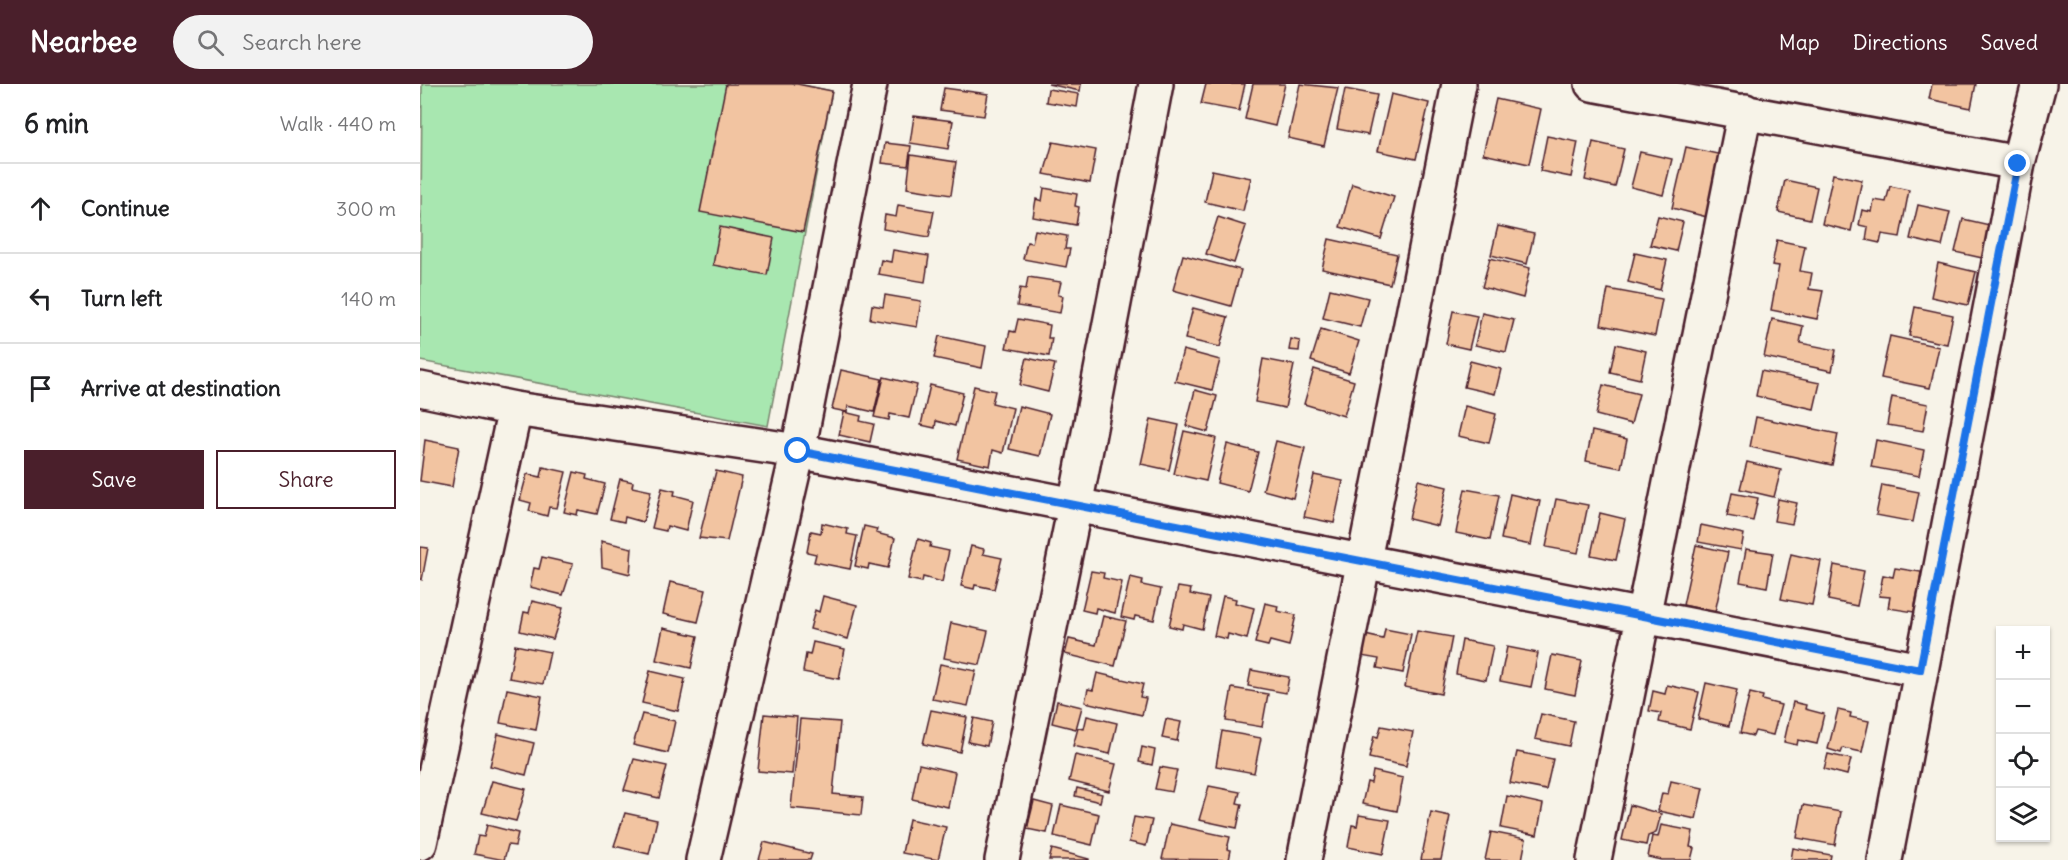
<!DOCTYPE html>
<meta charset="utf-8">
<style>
:root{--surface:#fff;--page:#f2f2f2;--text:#202124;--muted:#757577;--line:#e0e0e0;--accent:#4a1f2b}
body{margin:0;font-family:Delius,sans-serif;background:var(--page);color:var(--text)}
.controls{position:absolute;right:18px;bottom:18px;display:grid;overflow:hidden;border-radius:0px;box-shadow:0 2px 4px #0004}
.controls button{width:54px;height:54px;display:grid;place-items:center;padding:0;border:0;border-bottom:2px solid var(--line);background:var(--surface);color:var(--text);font:30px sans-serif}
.stop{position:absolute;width:18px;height:18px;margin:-14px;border:4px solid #1a73e8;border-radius:50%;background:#fff}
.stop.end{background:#1a73e8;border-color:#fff;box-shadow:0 2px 6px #0008}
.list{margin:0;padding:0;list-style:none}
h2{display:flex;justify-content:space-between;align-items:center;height:78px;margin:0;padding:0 24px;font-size:26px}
h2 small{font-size:20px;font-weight:400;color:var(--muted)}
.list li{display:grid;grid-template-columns:39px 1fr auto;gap:18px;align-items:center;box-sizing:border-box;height:90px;padding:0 24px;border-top:2px solid var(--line)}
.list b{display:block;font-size:22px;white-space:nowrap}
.list em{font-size:20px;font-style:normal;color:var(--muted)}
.actions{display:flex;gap:12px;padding:18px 24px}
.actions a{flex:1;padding:14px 0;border:2px solid var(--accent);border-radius:0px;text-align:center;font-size:21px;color:var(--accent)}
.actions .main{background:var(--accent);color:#fff}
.icon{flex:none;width:33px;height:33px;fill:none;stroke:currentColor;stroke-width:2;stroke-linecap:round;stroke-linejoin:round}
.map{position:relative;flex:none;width:1648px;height:776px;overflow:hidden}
header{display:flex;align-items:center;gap:36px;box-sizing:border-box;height:84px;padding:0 30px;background:var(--accent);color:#fff}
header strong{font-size:28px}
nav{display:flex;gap:33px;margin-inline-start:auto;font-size:21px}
.search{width:420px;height:54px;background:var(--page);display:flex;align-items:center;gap:15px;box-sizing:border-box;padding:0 21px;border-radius:33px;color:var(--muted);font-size:22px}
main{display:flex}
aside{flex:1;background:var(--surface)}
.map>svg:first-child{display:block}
</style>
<header>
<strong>Nearbee</strong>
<div class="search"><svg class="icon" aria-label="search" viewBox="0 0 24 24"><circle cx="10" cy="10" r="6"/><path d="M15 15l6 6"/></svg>Search here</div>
<nav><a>Map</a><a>Directions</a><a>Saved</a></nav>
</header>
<main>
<aside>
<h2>6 min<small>Walk · 440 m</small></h2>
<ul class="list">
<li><svg class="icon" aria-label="ahead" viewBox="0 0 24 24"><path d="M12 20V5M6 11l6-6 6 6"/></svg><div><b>Continue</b></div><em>300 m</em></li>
<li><svg class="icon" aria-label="left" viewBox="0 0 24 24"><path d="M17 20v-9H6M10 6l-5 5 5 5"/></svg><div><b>Turn left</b></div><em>140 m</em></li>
<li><svg class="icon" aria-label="arrive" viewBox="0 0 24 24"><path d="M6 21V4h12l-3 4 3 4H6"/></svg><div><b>Arrive at destination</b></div></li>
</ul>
<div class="actions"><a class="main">Save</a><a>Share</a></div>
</aside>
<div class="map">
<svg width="1648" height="776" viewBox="0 0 1648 776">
<rect width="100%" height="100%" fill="#f7f3e8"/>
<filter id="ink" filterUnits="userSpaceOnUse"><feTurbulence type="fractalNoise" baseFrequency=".0167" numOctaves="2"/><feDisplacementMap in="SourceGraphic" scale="12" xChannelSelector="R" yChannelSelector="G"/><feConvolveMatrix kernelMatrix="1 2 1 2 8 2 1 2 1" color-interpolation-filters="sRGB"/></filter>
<g filter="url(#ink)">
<!-- green -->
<path fill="#a8e7b0" stroke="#79836e" stroke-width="1.5" d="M 2,0 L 379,0 L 412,7 L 348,342 L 0,277 Z"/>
<!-- building -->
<path fill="#f2c4a1" stroke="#4a1f2b" stroke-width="1.5" d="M 306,0 L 377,0 L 412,7 L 383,148 L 280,128 Z
M 628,0 L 661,0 L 660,7 Z
M 786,0 L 825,0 L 819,27 L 781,20 Z
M 833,0 L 865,0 L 855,42 L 825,35 Z
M 880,0 L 918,4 L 904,62 L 868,54 Z
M 1512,0 L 1556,0 L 1551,24 L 1509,15 Z
M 524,4 L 568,10 L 564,32 L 520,26 Z
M 628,5 L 659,10 L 657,23 L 626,18 Z
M 925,5 L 957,11 L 948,51 L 917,45 Z
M 971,10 L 1009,19 L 996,75 L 958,67 Z
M 1076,15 L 1121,25 L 1109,80 L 1063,70 Z
M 494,32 L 533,37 L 528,65 L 490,59 Z
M 1127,52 L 1158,58 L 1151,93 L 1120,87 Z
M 633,58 L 676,66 L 670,99 L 624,90 Z
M 1173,58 L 1204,65 L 1195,103 L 1165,96 Z
M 465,59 L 491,62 L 488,82 L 462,79 Z
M 1266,63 L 1302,71 L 1287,133 L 1252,124 Z
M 1220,68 L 1252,75 L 1243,111 L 1211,103 Z
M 491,71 L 536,78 L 531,111 L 487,104 Z
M 792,86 L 831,94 L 823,127 L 785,118 Z
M 1413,90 L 1442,96 L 1431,147 L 1402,140 Z
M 1365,96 L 1397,103 L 1390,135 L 1358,128 Z
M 932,100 L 974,113 L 961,155 L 920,143 Z
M 1470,102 L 1489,106 L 1480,153 L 1462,150 L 1460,159 L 1446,156 L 1448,143 L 1439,141 L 1442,126 L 1452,128 L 1454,116 L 1466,118 Z
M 624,104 L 657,110 L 655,122 L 659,123 L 656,141 L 613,133 L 616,115 L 622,117 Z
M 478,121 L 514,127 L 509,153 L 463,145 L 465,131 L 476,133 Z
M 1498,121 L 1530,128 L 1522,162 L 1490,155 Z
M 1238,132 L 1263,138 L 1256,167 L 1230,161 Z
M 798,133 L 826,142 L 814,179 L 786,170 Z
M 1543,135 L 1574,142 L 1567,175 L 1535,168 Z
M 1078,142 L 1114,150 L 1107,180 L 1071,171 Z
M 300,143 L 354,154 L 347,191 L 293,181 Z
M 615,146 L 647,152 L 645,165 L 650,165 L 646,183 L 603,175 L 607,158 L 612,159 Z
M 909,155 L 977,170 L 970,200 L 902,185 Z
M 1357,156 L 1385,162 L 1380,187 L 1392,189 L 1389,205 L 1403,207 L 1397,235 L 1351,226 L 1359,182 L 1352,181 Z
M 473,166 L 509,172 L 505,198 L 458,190 L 461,176 L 471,178 Z
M 1215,169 L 1247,176 L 1240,206 L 1208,198 Z
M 763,171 L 821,186 L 811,222 L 753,206 Z
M 1070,174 L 1110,184 L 1103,214 L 1062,203 Z
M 1518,179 L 1556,188 L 1548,221 L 1511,213 Z
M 608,193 L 641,198 L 638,211 L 643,212 L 640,229 L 597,222 L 600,204 L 606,205 Z
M 910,205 L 948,214 L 940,243 L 903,234 Z
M 1188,205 L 1242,215 L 1235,252 L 1181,241 Z
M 465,211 L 501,217 L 497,243 L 450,235 L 452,221 L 463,223 Z
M 1495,223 L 1533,231 L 1527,260 L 1489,252 Z
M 773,224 L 808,233 L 800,263 L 765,255 Z
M 1033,227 L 1057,232 L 1049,265 L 1026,260 Z
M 1062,229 L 1094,236 L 1086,268 L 1055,261 Z
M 598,235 L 630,241 L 628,254 L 632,254 L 629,272 L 586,264 L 590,247 L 595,248 Z
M 1352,235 L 1383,242 L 1380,259 L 1416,266 L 1412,287 L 1344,273 Z
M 901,245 L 939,257 L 929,289 L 891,277 Z
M 519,252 L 566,262 L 562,284 L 514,274 Z
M 1470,252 L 1519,263 L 1510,304 L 1461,294 Z
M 871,255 L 880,257 L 879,267 L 869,266 Z
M 1196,260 L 1226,267 L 1220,295 L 1190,288 Z
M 763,266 L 800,276 L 792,306 L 755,297 Z
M 607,274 L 635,280 L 628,308 L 600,301 Z
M 843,275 L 874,281 L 865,324 L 835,318 Z
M 1050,277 L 1081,285 L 1075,310 L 1044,303 Z
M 894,285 L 934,297 L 924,332 L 884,320 Z
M 421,286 L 462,295 L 454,328 L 428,322 L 427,328 L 412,325 Z
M 1341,287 L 1400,299 L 1394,325 L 1336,312 Z
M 464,293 L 497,301 L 489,334 L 470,330 L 469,336 L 454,333 Z
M 510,301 L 543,309 L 535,342 L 516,337 L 515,344 L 501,341 Z
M 1183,301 L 1219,310 L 1211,340 L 1176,331 Z
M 554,302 L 575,307 L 572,319 L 593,324 L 583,369 L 573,366 L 570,382 L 537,375 Z
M 775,306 L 797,312 L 788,348 L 766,342 Z
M 1472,313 L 1508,320 L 1503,347 L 1467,341 Z
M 599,322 L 630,330 L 620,372 L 589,365 Z
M 1045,322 L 1076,330 L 1069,359 L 1038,352 Z
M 424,328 L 441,332 L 440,337 L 454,340 L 450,358 L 419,351 Z
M 1336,333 L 1418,350 L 1412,381 L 1330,363 Z
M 731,335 L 759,341 L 749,386 L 721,380 Z
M 764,347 L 796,354 L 786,397 L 754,390 Z
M 1172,347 L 1207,355 L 1201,384 L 1166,377 Z
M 5,356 L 39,363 L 32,403 L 0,397 Z
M 1456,356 L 1504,366 L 1499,392 L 1451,383 Z
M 856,357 L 885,364 L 873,414 L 843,406 Z
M 807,360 L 838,368 L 828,407 L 797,399 Z
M 1327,378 L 1361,386 L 1354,413 L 1320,405 Z
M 123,383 L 146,388 L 137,424 L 129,423 L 127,432 L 109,427 L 111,419 L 100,416 L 107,390 L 121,393 Z
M 296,387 L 322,393 L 307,457 L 279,454 Z
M 154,388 L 167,391 L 166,395 L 185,400 L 177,430 L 158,426 L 157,431 L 144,428 Z
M 894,391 L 923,397 L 914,439 L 884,433 Z
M 200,395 L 213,398 L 212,403 L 231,407 L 223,438 L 205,433 L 204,438 L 190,435 Z
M 998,396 L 1027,403 L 1018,442 L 989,435 Z
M 1462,401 L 1499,408 L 1493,438 L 1456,431 Z
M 242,404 L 255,407 L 254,411 L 273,416 L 266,447 L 247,442 L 246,447 L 232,444 Z
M 1045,405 L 1079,411 L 1070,456 L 1036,449 Z
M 1312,409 L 1338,414 L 1333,437 L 1307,432 Z
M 1090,410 L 1120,417 L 1111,461 L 1081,455 Z
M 1136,415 L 1168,421 L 1158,469 L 1126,463 Z
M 1358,415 L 1377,419 L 1372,440 L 1354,437 Z
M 1180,429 L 1205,435 L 1196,476 L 1171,471 Z
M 402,439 L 428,445 L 427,450 L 437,452 L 430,485 L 394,478 L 396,470 L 387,468 L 391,447 L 401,449 Z
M 1281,441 L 1324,450 L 1321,466 L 1278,458 Z
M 444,442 L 457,445 L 456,449 L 475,454 L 468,484 L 449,480 L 448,485 L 435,482 Z
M 498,455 L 511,459 L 510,463 L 529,467 L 522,498 L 503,493 L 502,498 L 488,495 Z
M 181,457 L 212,464 L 210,490 L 182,483 Z
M 1276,461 L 1308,468 L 1295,528 L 1263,521 Z
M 551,462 L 564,465 L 563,470 L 582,474 L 574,505 L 555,501 L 554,505 L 541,502 Z
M 0,463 L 8,464 L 2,496 L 0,495 Z
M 1326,465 L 1353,469 L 1347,503 L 1320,498 Z
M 1371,470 L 1401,477 L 1392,521 L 1361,515 Z
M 122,473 L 153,480 L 143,511 L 110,503 L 114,484 L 119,485 Z
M 1414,481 L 1444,487 L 1437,522 L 1408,516 Z
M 1475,484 L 1501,488 L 1494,528 L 1468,524 L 1470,513 L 1459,512 L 1463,491 L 1473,493 Z
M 671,487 L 684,489 L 683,494 L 702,498 L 695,529 L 676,524 L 675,529 L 662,526 Z
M 710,493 L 723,496 L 722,501 L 741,505 L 734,536 L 715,532 L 714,536 L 701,533 Z
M 250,498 L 286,506 L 278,538 L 243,530 Z
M 758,503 L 771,505 L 770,510 L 789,514 L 782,545 L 763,540 L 762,545 L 749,542 Z
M 403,512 L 437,521 L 428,555 L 390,545 L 395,526 L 399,528 Z
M 803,512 L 816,515 L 815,519 L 834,524 L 827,555 L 808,550 L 807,555 L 794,552 Z
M 112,517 L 143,524 L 133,555 L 100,547 L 104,528 L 109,529 Z
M 845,519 L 858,522 L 857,527 L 876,531 L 869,562 L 850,557 L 848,562 L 835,559 Z
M 683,532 L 706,537 L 695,582 L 645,570 L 649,555 L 676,561 Z
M 531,539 L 568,547 L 560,581 L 524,574 Z
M 243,544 L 278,552 L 271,584 L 236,576 Z
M 965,545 L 991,550 L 983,589 L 957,584 L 959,575 L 941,572 L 945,551 L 963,555 Z
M 997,547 L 1032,553 L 1021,610 L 985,603 Z
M 1042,556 L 1073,562 L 1066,596 L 1036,590 Z
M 393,558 L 425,565 L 419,595 L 383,588 L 386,570 L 390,571 Z
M 95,561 L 130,568 L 123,600 L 89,594 Z
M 1087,563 L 1118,569 L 1111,603 L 1080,597 Z
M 1132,571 L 1162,577 L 1155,611 L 1125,605 Z
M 520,580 L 556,587 L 548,622 L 512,615 Z
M 831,586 L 869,593 L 866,609 L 828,602 Z
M 230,587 L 265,595 L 258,627 L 222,619 Z
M 677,589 L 723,600 L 720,613 L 726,614 L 722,631 L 665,618 L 668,605 L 673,606 Z
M 1286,599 L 1317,606 L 1309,642 L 1278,635 Z
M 1247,601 L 1279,608 L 1270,645 L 1239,638 L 1241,629 L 1229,627 L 1233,607 L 1245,610 Z
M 812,604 L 848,610 L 842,643 L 806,637 Z
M 87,605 L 122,612 L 116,646 L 80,639 Z
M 1330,609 L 1343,612 L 1342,616 L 1361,621 L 1353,651 L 1335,647 L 1333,652 L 1320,649 Z
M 637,617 L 662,623 L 656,645 L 632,639 Z
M 1373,618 L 1386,621 L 1385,625 L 1404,630 L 1397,660 L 1378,656 L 1377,661 L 1364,658 Z
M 511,626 L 547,633 L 540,668 L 503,660 Z
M 1418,626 L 1431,629 L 1430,633 L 1449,637 L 1442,668 L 1423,664 L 1421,669 L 1408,665 Z
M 222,630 L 255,637 L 248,669 L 213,661 Z
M 344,630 L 377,633 L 372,690 L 338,687 Z
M 1121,630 L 1154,637 L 1149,662 L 1115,655 Z
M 667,632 L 697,639 L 690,670 L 653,662 L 658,644 L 664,645 Z
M 554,634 L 572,638 L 567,662 L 548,658 Z
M 380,635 L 420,638 L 413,710 L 443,713 L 441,731 L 371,724 Z
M 746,635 L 761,638 L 757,657 L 742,654 Z
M 961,642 L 993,648 L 986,682 L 949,674 L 954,652 L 958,653 Z
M 802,647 L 841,654 L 834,689 L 796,682 Z
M 78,650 L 114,659 L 106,691 L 70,682 Z
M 722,663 L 735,666 L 732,681 L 719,678 Z
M 1097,668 L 1133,675 L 1126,706 L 1090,699 Z
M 1408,670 L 1431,675 L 1427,691 L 1404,685 Z
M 655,671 L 696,680 L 689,707 L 649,697 Z
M 214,675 L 247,682 L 239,714 L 204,706 Z
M 499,680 L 535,688 L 528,723 L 492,715 Z
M 740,683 L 757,686 L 752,708 L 735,705 Z
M 953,687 L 983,694 L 977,727 L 942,720 L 947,698 L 951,699 Z
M 72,697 L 106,705 L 96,737 L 62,729 Z
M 1251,697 L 1283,704 L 1276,735 L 1238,727 L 1242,709 L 1248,710 Z
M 789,702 L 820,708 L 817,719 L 822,720 L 817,744 L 779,736 Z
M 657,704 L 682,710 L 680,718 L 655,712 Z
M 1087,712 L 1123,720 L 1117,751 L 1081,744 Z
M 614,717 L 633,722 L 627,749 L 607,745 Z
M 641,721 L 679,730 L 672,761 L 634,752 Z
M 1210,721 L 1241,730 L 1236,749 L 1228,752 L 1226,761 L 1202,756 Z
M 1383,721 L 1421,728 L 1415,761 L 1377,754 Z
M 1011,728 L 1030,732 L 1021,776 L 1001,776 Z
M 205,729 L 237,736 L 229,770 L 194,762 Z
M 939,731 L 970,736 L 963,770 L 928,763 L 932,741 L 937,742 Z
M 714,733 L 732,736 L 726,762 L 709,758 Z
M 489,735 L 526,743 L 518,776 L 482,769 Z
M 750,740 L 810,753 L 807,765 L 811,766 L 809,776 L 742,775 Z
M 67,741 L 98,749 L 95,762 L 88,761 L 84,776 L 54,770 L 58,752 L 64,753 Z
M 1241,741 L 1273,747 L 1270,763 L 1274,764 L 1271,776 L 1242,776 L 1228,773 L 1232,752 L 1238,753 Z
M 1071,748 L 1106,755 L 1102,776 L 1065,776 Z
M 344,758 L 392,770 L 390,776 L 339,776 Z
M 1373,764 L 1411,771 L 1410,776 L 1371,776 Z
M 632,765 L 669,775 L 669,776 L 629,776 Z"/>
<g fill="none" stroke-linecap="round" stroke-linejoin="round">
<!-- minor casing -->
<g stroke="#4a1f2b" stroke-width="38">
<path id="minor" d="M 1172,0 L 1598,79
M 0,305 L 95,325 L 378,367 L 1500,586
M 0,759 L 95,325
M 283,776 L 378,367 L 450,0
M 582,776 L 655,422 L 736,0
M 884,776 L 1039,0
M 1174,776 L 1325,27
M 1465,776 L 1598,79 L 1619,0"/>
</g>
<!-- minor -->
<use href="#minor" stroke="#f7f3e8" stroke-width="33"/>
</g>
</g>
<g fill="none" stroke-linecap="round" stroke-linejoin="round" filter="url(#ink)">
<!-- route -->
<path stroke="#1a73e8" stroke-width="8" d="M 378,367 L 1500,586 L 1598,80"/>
</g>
</svg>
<div class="controls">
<button>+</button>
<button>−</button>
<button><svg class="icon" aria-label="locate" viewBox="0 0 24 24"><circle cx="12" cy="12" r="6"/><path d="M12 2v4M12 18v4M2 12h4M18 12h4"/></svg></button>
<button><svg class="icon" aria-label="layers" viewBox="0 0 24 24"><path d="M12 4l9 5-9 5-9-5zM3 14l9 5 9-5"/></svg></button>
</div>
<div class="stop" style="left:378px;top:367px"></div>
<div class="stop end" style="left:1598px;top:80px"></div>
</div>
</main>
